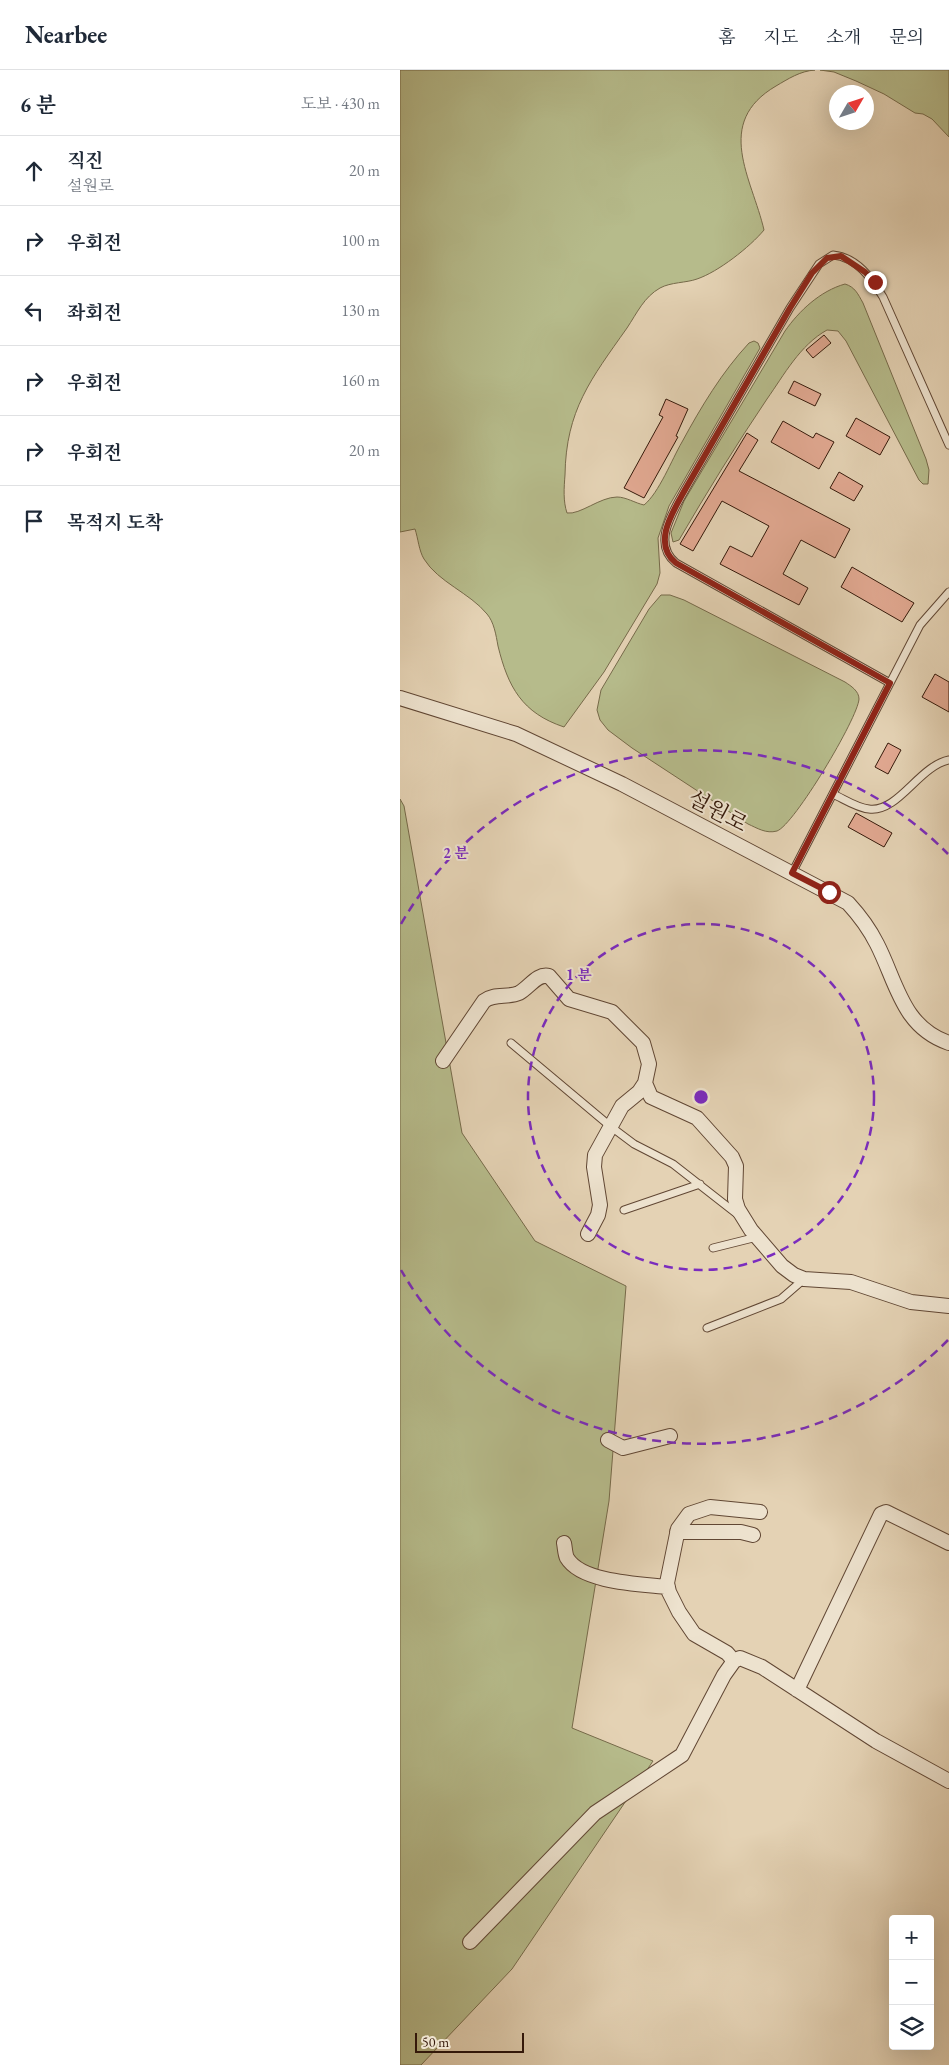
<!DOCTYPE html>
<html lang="ko">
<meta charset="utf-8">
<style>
:root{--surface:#fff;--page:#f6f6f7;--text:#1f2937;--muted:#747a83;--line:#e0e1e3}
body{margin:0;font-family:"EB Garamond","Noto Serif KR",serif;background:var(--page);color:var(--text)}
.controls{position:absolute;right:15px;bottom:15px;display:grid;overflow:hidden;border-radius:5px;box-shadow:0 5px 20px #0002}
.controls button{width:45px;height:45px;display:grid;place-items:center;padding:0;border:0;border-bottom:1px solid var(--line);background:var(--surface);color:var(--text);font:25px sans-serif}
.compass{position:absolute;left:429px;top:15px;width:45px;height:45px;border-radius:50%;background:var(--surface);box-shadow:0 5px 20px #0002;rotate:51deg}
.scale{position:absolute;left:15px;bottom:12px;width:109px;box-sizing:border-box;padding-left:5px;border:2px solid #35190a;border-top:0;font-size:14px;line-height:18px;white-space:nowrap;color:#35190a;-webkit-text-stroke:4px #ede2ce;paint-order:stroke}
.stop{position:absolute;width:15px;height:15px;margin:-11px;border:4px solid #8f2418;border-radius:50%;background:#fff}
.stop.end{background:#8f2418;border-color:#fff;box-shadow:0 1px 5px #0008}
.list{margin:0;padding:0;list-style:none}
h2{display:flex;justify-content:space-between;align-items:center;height:65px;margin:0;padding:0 20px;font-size:21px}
h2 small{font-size:16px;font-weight:400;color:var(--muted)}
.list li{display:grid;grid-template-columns:32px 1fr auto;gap:15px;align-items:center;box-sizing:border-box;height:70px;padding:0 20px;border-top:1px solid var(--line)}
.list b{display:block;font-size:19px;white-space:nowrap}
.list p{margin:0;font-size:16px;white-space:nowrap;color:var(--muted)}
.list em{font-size:16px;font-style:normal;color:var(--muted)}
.icon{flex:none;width:28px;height:28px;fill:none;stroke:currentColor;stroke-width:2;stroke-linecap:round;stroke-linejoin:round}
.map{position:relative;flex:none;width:549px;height:1995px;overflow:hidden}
header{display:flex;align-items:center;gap:30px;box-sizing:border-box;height:70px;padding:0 25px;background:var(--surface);border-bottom:1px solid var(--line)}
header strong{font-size:24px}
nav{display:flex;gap:28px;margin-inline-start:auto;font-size:18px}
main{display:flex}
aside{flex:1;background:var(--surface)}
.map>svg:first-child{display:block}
</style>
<header>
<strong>Nearbee</strong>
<nav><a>홈</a><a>지도</a><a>소개</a><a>문의</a></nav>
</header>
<main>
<aside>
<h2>6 분<small>도보 · 430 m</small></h2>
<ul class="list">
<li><svg class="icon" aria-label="ahead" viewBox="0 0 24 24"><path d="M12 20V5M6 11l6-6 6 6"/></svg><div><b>직진</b><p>설원로</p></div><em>20 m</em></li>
<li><svg class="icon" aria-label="right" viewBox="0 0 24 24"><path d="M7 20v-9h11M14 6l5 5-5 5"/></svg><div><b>우회전</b></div><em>100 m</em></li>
<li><svg class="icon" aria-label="left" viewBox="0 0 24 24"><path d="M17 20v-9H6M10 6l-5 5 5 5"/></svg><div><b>좌회전</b></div><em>130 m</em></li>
<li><svg class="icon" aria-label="right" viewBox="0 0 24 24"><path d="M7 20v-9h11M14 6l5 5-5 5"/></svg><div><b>우회전</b></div><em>160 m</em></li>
<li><svg class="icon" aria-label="right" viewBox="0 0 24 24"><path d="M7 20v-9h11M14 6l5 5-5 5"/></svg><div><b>우회전</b></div><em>20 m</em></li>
<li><svg class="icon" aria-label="arrive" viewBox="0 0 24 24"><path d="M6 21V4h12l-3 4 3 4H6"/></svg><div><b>목적지 도착</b></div></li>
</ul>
</aside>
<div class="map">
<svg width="549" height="1995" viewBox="0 0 549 1995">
<rect width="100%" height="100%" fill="#e4d2b4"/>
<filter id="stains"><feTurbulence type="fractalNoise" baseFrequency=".004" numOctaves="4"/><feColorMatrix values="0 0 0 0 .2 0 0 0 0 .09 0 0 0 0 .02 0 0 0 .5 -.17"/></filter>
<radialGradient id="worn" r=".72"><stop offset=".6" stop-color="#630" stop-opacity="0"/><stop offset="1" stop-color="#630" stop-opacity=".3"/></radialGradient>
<!-- green -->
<path fill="#b6bb8b" stroke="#766a4a" d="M 0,0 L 415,0 C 400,1 388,9 376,16 C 313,53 352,108 364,160 C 350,177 318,202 297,209 C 286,213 271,212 260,218 C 244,227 237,243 227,258 C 191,309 166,340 165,405 C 164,418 163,431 167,443 C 180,445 200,427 217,427 C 226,427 235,433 244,435 C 259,423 272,389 282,372 C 301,337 322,302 349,273 L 354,271 L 358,273 L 360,278 L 269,436 L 258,468 L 260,503 L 257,514 L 204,602 L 164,657 C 122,643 108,617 98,576 C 96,565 94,552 87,544 C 70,523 38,512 24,489 C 19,481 18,468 15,459 L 0,462 Z
M 420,0 L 549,0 L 549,67 L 532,49 L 523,44 L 515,43 L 484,24 L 456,11 L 434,2 Z
M 445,214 C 455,217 458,224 463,233 L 526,389 L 529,400 L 528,414 L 523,414 L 519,410 L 446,271 L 438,261 L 427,260 C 400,275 384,305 367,329 C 336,375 307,422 279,470 L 273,472 L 271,463 L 284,431 L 385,261 C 399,241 420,221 445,214 Z
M 261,525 L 270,525 L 284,530 L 445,612 C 451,616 459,621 459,629 C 458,648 394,755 377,761 C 366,764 357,758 348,754 L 232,678 L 208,660 L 200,650 L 197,640 L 201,620 L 249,539 Z
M 0,729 L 4,736 L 62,1063 L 135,1171 L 226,1216 L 209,1431 L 172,1658 L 253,1691 L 112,1899 L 21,1995 L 0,1995 Z"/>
<!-- building -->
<path fill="#e1a891" stroke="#35190a" d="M 424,265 L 431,273 L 413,288 L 406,280 Z
M 394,311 L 421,324 L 415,336 L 388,323 Z
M 266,329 L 288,339 L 276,366 L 278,367 L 244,428 L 224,418 L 263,347 L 259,345 Z
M 456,348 L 490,367 L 480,385 L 446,366 Z
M 383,351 L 413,368 L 416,363 L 434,372 L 419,399 L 371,372 Z
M 347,363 L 358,370 L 339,401 L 450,459 L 435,488 L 401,470 L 383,504 L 408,518 L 399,535 L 320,494 L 330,476 L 352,487 L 369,456 L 322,431 L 293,481 L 280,474 Z
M 439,402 L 463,416 L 454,431 L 430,418 Z
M 452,497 L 514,533 L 502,552 L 441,517 Z
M 535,604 L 549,612 L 549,642 L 522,627 Z
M 488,673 L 501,680 L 488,704 L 475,697 Z
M 456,743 L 492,763 L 484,777 L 448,757 Z"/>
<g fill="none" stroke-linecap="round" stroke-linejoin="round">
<!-- lane casing -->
<g stroke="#614734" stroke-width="9">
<path id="lane" d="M 490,613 L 276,493 C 251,473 274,440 286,418 L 390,238 L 419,194 L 433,185 C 457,187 472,209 483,227 L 549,375
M 433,724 C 444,729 457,738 469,739 C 498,743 519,696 549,690
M 392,803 L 520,555 L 549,522
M 111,973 L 210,1056 L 234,1074 L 273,1094 L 337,1144
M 224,1140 L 300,1114
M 313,1178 L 357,1167
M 307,1258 L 381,1229 L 404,1209"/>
</g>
<!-- street casing -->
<g stroke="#614734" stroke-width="16">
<path id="street" d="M 0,628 L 116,664 L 222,714 L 448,833 C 460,846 469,858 477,874 C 497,913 502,957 549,973
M 43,991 L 84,931 C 94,923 108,928 119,923 C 129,918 137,903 149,906 L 169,929 L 212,942 L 243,973 L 249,994 L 245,1013 L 251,1027 L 297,1048 L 332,1087 L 336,1096 L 335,1129 L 338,1139 L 351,1160 L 382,1196 L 394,1205 L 404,1209 L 451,1212 L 511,1232 L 549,1236
M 188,1164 L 198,1145 L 200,1135 L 194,1097 L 195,1085 L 222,1036 L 239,1022 L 245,1013
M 208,1370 L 223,1378 L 270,1366
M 277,1462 L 341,1462 L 353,1465
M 164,1473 C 165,1478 165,1484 167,1488 C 182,1513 242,1514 268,1517
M 334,1591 L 327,1583 L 294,1564 L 279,1542 L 269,1522 L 267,1513 L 278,1459 L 289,1444 L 310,1437 L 360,1442
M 397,1620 L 481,1444 L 486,1442 L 549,1473
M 70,1872 L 195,1743 L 282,1685 L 324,1605 L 334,1591 L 340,1588 L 362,1597 L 476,1671 L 549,1711"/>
</g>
<!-- lane -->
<use href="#lane" stroke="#ede2ce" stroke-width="7"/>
<!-- street -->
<use href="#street" stroke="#ede2ce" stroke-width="14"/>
</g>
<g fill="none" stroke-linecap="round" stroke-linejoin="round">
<!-- route -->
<path stroke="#8f2418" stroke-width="6" d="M 429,822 L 392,803 L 490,613 L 276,493 C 251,473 274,440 286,418 L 390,238 L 412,203 L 427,188 L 441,186 L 465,202 L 475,212"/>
</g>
<!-- distance rings -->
<g fill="none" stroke="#7b2cbf" stroke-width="2.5" stroke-dasharray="9 6">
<circle cx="301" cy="1027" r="173"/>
<path d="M548 1270A346 346 0 0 1 1 1200M1 854A346 346 0 0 1 548 784"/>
</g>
<g text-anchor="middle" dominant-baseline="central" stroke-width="4" stroke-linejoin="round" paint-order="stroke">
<!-- street labels -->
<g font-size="22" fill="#35190a" stroke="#ede2ce">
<text transform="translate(318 741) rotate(28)">설원로</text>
</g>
</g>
<circle cx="301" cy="1027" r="8" fill="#7b2cbf" stroke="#ede2ce" stroke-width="2.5"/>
<g font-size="15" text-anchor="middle" font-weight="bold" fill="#7b2cbf" stroke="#ede2ce" stroke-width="4" stroke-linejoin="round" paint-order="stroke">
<text x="56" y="788">2 분</text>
<text x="179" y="910">1 분</text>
</g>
<rect width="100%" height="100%" filter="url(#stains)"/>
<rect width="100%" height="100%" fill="url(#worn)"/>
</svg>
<div class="controls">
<button>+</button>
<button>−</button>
<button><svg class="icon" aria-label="layers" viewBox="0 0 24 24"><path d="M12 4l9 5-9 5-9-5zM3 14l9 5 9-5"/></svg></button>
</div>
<svg class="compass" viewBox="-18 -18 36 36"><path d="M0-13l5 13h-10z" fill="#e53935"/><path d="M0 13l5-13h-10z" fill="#747a83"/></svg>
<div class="scale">50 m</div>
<div class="stop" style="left:429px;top:822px"></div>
<div class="stop end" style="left:475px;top:212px"></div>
</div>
</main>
